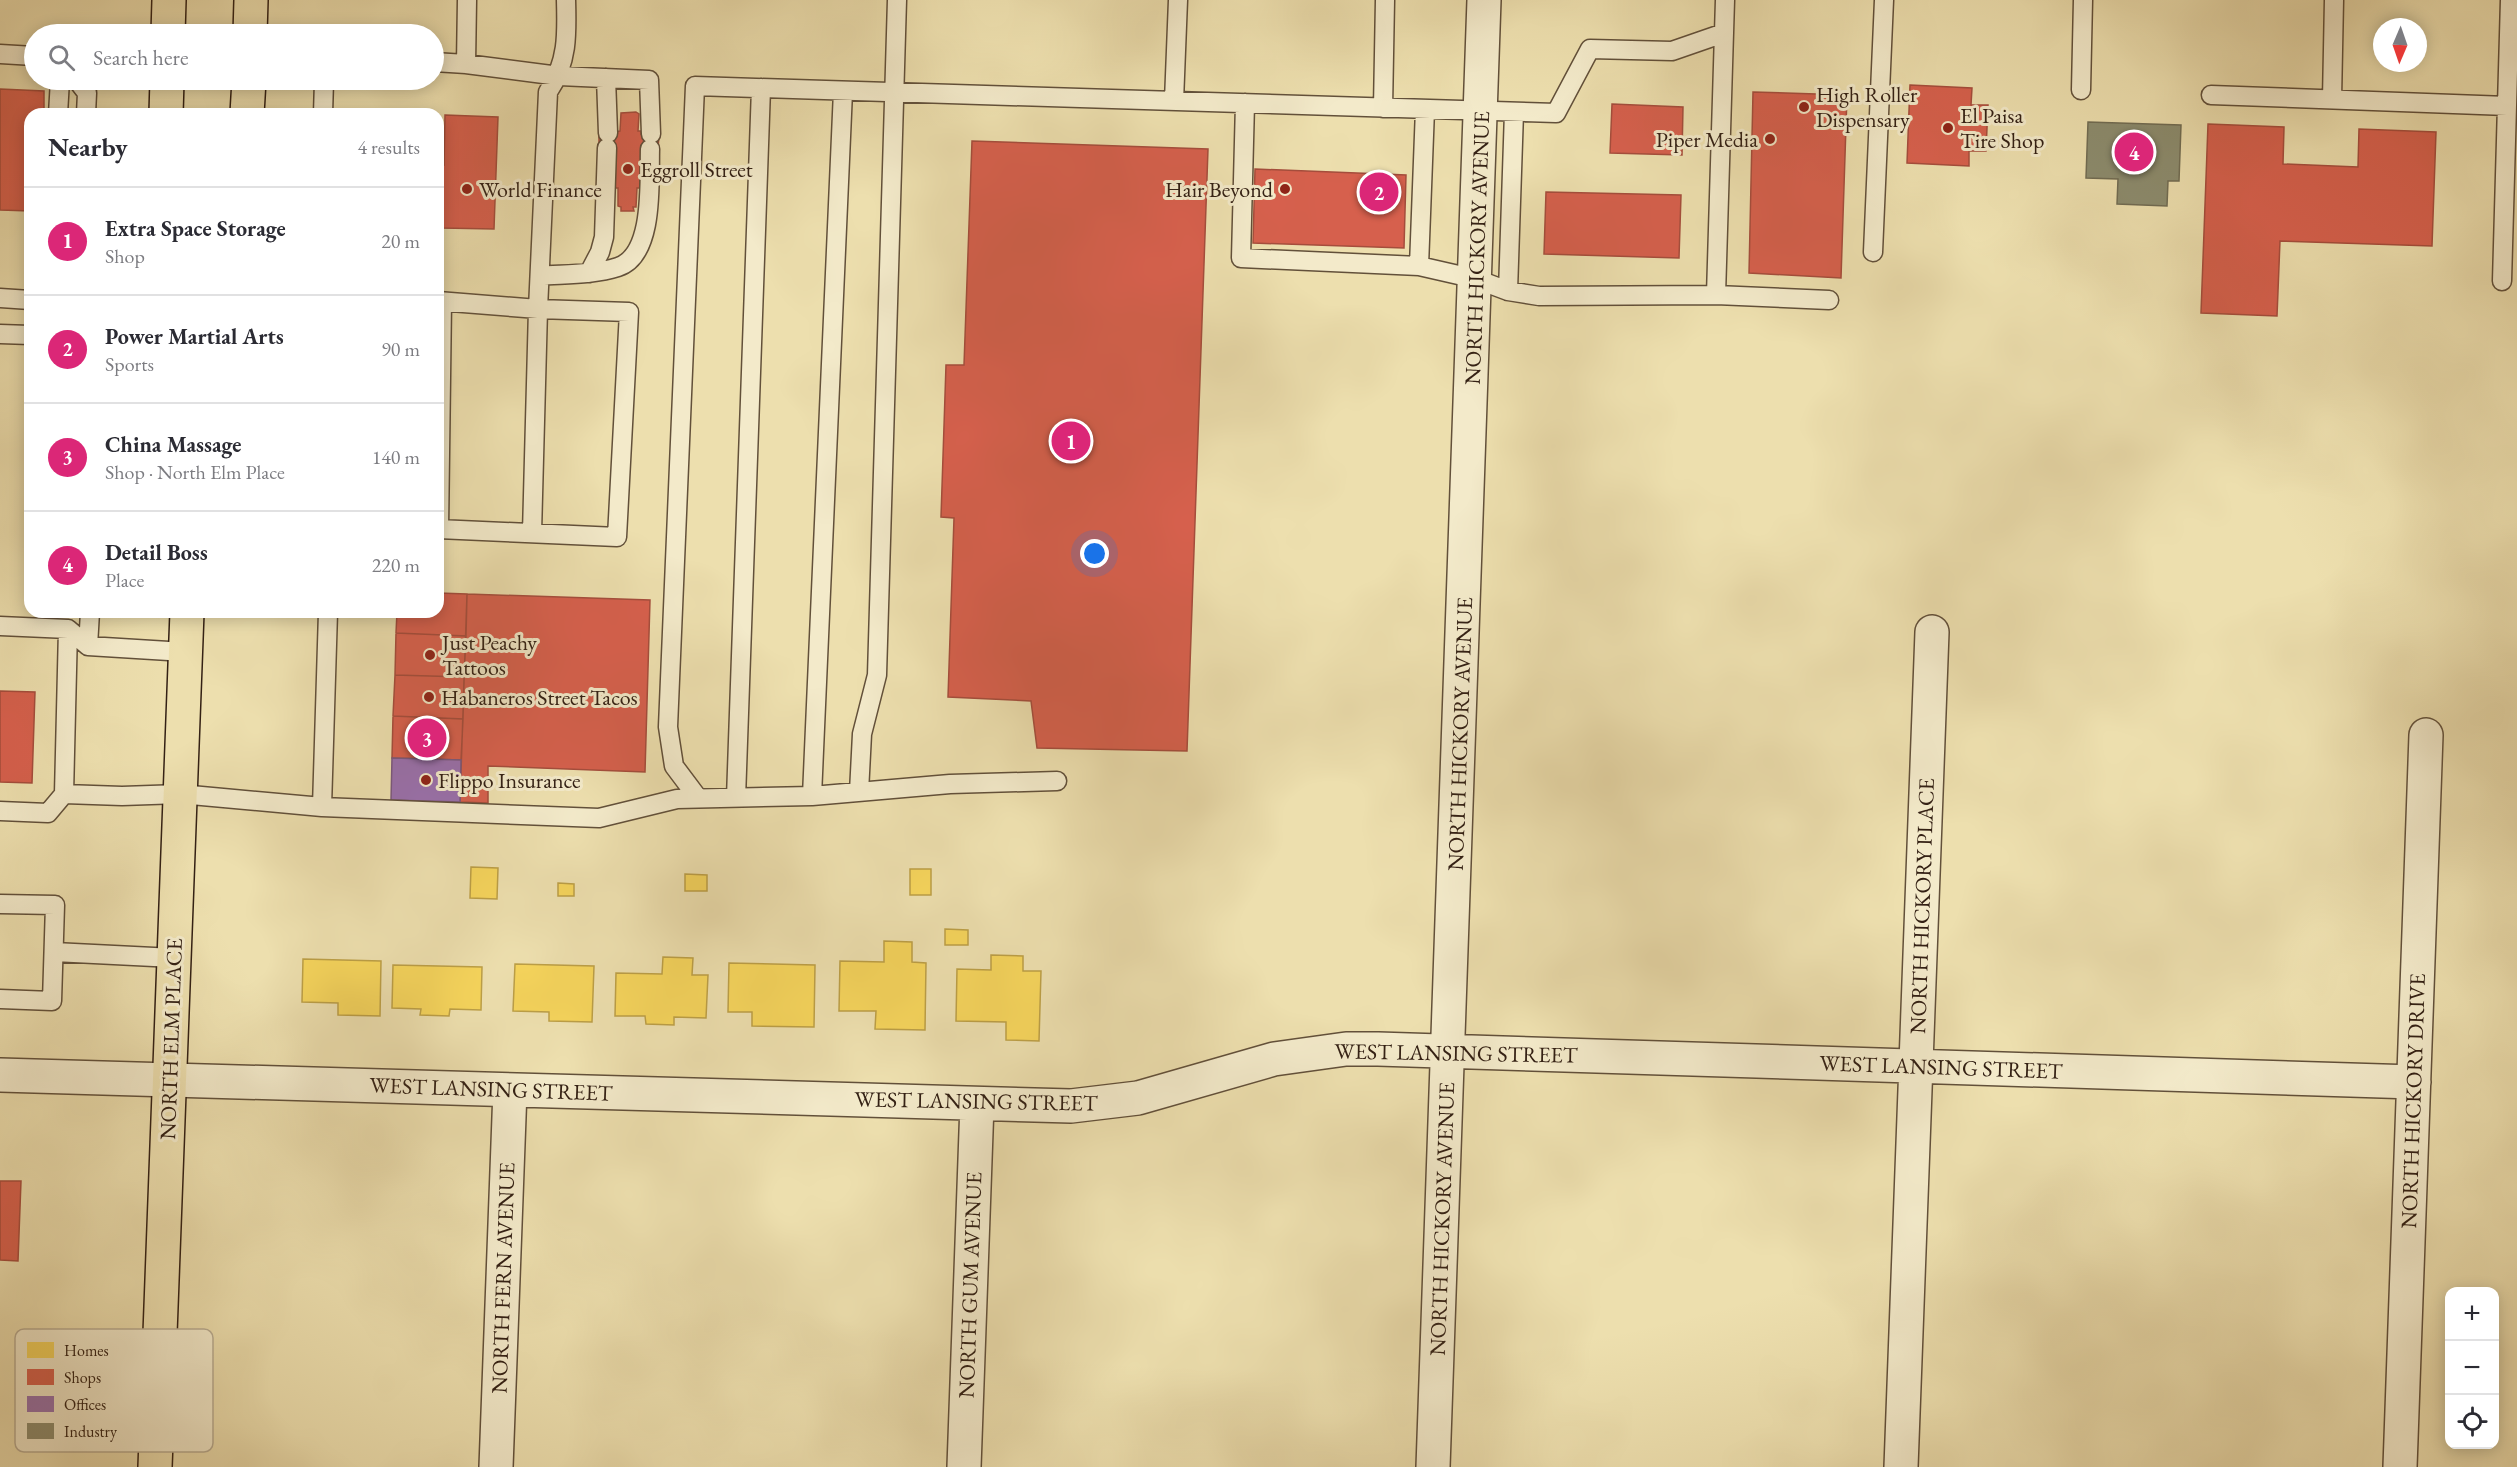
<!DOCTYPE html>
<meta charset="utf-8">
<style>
:root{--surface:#fff;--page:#f7f7f7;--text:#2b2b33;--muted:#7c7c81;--line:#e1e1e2;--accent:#db2777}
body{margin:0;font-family:"EB Garamond",serif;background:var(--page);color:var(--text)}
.controls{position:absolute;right:18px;bottom:18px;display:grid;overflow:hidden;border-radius:12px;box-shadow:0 3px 15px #0003}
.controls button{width:54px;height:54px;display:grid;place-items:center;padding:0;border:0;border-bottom:2px solid var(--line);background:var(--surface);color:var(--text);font:30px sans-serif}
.compass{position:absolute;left:2373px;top:18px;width:54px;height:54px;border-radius:50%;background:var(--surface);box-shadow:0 3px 15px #0003;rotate:182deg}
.you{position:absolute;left:1095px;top:554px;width:21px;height:21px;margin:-15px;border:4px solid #fff;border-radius:50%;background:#1a73e8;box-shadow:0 0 0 9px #1a73e833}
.badge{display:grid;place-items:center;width:39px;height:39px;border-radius:50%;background:var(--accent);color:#fff;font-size:20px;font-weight:700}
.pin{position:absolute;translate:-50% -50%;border:3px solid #fff;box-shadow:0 2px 6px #0006}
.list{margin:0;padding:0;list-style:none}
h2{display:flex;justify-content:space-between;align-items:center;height:78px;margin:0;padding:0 24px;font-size:26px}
h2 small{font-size:20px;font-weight:400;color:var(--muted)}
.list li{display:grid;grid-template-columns:39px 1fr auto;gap:18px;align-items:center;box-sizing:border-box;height:108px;padding:0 24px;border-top:2px solid var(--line)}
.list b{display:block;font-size:22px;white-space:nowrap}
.list p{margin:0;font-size:20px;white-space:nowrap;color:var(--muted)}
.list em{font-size:20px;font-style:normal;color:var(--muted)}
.icon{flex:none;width:33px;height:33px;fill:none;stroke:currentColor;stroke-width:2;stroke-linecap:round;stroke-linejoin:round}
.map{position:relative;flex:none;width:2517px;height:1467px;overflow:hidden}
.search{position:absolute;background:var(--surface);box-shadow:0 3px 15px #0003;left:24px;top:24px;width:420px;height:66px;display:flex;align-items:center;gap:15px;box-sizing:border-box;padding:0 21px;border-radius:33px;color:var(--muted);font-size:22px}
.panel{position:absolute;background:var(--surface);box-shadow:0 3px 15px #0003;left:24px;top:108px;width:420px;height:510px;border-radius:18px}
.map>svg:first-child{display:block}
</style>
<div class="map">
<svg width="2517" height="1467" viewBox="0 0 2517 1467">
<rect width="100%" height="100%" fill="#eddfae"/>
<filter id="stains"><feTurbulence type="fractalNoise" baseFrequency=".00333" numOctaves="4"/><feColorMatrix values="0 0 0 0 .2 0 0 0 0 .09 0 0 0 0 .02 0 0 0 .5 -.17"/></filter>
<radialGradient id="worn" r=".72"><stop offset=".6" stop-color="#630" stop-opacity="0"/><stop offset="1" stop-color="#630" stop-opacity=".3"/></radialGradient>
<!-- homes -->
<path fill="#f6d55c" stroke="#bc9f46" stroke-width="1.5" d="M 471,867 L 498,868 L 497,899 L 470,898 Z
M 910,869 L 931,869 L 931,895 L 910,895 Z
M 685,874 L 707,875 L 707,891 L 685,891 Z
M 558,883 L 574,884 L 574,896 L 558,896 Z
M 945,929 L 968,930 L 968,945 L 945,945 Z
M 884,941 L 912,942 L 912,962 L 926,963 L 925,1030 L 875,1029 L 876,1011 L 839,1011 L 840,961 L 884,962 Z
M 991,955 L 1023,956 L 1023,971 L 1041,971 L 1039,1041 L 1006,1040 L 1006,1022 L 956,1021 L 957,969 L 991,970 Z
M 663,957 L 693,958 L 692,975 L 708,975 L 706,1018 L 674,1017 L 674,1025 L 646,1024 L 645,1016 L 615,1016 L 616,973 L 662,974 Z
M 303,959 L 381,961 L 380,1016 L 338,1015 L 338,1003 L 302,1002 Z
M 729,963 L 815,965 L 814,1027 L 752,1026 L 752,1012 L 728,1012 Z
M 515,964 L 594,966 L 592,1022 L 549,1021 L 549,1012 L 513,1011 Z
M 393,965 L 482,967 L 481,1010 L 450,1009 L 449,1016 L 420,1015 L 421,1009 L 392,1008 Z"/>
<!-- shops -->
<path fill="#d6604d" stroke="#a54d3c" stroke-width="1.5" d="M 1910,85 L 1972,88 L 1971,105 L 1988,105 L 1986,151 L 1969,151 L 1969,166 L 1907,163 Z
M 0,89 L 44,91 L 44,114 L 30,114 L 30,211 L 0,210 Z
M 1753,92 L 1847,95 L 1841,278 L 1749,273 Z
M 1612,104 L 1683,107 L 1682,155 L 1610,153 Z
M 636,112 L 639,114 L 638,131 L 641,131 L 641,134 L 659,134 L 658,150 L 641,149 L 640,188 L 637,188 L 636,207 L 633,207 L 634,211 L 621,211 L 621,207 L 618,206 L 618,188 L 615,188 L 616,149 L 599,148 L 599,133 L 620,131 L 621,113 Z
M 445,115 L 498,117 L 494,229 L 442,228 L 443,214 L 438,214 L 438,164 L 444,165 Z
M 2208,124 L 2284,127 L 2283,164 L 2358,167 L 2359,129 L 2436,132 L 2432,246 L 2280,241 L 2277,316 L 2201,313 Z
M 972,141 L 1208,149 L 1187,751 L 1037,748 L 1031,701 L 948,697 L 954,518 L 941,517 L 946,365 L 964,365 Z
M 1255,169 L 1406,175 L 1404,248 L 1253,243 Z
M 1546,192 L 1681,195 L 1679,258 L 1544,254 Z
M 438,593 L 467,594 L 466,636 L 396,633 L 397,612 L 438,612 Z
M 467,594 L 650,600 L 645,772 L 488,766 L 488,803 L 460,802 Z
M 396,633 L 466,636 L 464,677 L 395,675 Z
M 395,675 L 464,677 L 463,719 L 393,716 Z
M 0,691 L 35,692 L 32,783 L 0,782 Z
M 393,716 L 463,719 L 461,760 L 392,758 Z
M 0,1181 L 21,1181 L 18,1261 L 0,1260 Z"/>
<!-- offices -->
<path fill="#9970ab" stroke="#7a587e" stroke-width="1.5" d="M 392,758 L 461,760 L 460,802 L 391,800 Z"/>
<!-- industry -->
<path fill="#8c8c6e" stroke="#716c53" stroke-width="1.5" d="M 2088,122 L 2181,125 L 2179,181 L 2168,181 L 2167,206 L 2117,204 L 2118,179 L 2086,178 Z"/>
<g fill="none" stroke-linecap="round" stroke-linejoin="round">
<!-- lane casing -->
<g stroke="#62503a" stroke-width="21">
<path id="lane" d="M 0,54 L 34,56
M 434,62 L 466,64 L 559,76 L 649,80 L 651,134
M 466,64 L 467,0
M 606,78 L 608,133
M 77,80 L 87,93 L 86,114
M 2081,90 L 2083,0
M 2211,95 L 2507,106
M 2332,99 L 2334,0
M 1174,101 L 1178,0
M 1245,103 L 1241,258 L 1419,266 L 1476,279 L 1508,291 L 1539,296 L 1716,295 L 1829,300
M 1383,108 L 1385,0
M 58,114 L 60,80
M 323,114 L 324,81 L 326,80
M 1873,252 L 1884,0
M 1419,266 L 1425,109
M 589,273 L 600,252 L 604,237 L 607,148
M 540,276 C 565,274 593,275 618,267 C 655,255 649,180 650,149
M 2502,281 L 2510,0
M 1508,291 L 1514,112
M 1716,295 L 1725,0
M 0,298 L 30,300
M 438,301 L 538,309 L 629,312 L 617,537 L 438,529
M 0,334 L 30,335
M 439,529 L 442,301
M 532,533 L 538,309 L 548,92 C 568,62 567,34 566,0
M 0,626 L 68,629 L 88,646 L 185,652
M 68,629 L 64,794 L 122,796 L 180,794 L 322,807 L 328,612
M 88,646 L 90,612
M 859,792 L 862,734 L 877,675 L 897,0
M 812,796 L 843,91
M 698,798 L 674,766 L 668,727 L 695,86 L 1556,113 L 1590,49 L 1672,51 L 1724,33
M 736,798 L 761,88
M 322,807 L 599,818 L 677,799 L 812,796 L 950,784 L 1057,781
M 0,811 L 48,813 L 64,794
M 0,904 L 55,905 L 52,1001 L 0,999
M 54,952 L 174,958"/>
</g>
<!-- street casing -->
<g stroke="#62503a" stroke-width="36">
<path id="street" d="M 0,1075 L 1071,1106 L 1138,1098 L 1274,1059 L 1346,1049 L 1378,1049 L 2414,1082
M 496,1467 L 510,1090
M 964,1467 L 977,1104
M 1433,1467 L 1484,0
M 1901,1467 L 1932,632
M 2400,1467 L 2426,735"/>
</g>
<!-- primary casing -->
<g stroke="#332014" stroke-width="36">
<path id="primary" d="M 168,34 L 169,0
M 250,34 L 251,0
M 166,114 L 167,80
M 247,114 L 249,80
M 155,1467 L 187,612"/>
</g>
<!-- lane -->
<use href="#lane" stroke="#f3eaca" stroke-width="18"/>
<!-- street -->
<use href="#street" stroke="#f3eaca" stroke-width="33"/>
<!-- primary -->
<use href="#primary" stroke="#eddfae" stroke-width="33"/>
</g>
<!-- markers -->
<g fill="#8f2418" stroke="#f3eaca" stroke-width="2">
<circle cx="1804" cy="107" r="6"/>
<circle cx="1948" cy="128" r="6"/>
<circle cx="1770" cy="139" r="6"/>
<circle cx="628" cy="169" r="6"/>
<circle cx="467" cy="189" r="6"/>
<circle cx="1285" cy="189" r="6"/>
<circle cx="430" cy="655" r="6"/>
<circle cx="429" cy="697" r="6"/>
<circle cx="426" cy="780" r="6"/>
</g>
<g text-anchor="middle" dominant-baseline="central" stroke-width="6" stroke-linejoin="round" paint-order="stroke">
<!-- poi labels -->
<g font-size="22" fill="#332014" stroke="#f3eaca" text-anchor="start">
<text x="1816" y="94">High Roller<tspan x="1816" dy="25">Dispensary</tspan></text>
<text x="1960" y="115">El Paisa<tspan x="1960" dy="25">Tire Shop</tspan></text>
<text x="1758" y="139" text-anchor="end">Piper Media</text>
<text x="640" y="169">Eggroll Street</text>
<text x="479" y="189">World Finance</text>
<text x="1273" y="189" text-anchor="end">Hair Beyond</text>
<text x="442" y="642">Just Peachy<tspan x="442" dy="25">Tattoos</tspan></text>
<text x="441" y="697">Habaneros Street Tacos</text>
<text x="438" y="780">Flippo Insurance</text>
</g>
<!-- street labels -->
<g font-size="22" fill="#332014" stroke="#f3eaca">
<text transform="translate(1477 248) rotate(-88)">NORTH HICKORY AVENUE</text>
<text transform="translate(1460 734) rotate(-88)">NORTH HICKORY AVENUE</text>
<text transform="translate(1922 906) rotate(-88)">NORTH HICKORY PLACE</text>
<text transform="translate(171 1039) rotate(-88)">NORTH ELM PLACE</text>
<text transform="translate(1456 1053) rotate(1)">WEST LANSING STREET</text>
<text transform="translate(1941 1067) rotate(2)">WEST LANSING STREET</text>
<text transform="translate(491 1089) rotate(2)">WEST LANSING STREET</text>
<text transform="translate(976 1101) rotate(1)">WEST LANSING STREET</text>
<text transform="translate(2413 1101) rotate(-88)">NORTH HICKORY DRIVE</text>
<text transform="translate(1442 1219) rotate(-88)">NORTH HICKORY AVENUE</text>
<text transform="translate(503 1278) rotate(-88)">NORTH FERN AVENUE</text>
<text transform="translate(970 1285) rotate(-88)">NORTH GUM AVENUE</text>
</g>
</g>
<!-- legend -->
<rect x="15" y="1329" width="198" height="123" rx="9" fill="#f3eaca" stroke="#b9ad93" stroke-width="1.5"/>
<rect x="27" y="1342" width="27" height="16" fill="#f6d55c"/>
<rect x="27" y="1369" width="27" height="16" fill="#d6604d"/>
<rect x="27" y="1396" width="27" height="16" fill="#9970ab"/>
<rect x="27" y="1423" width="27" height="16" fill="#8c8c6e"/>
<g font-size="16" fill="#332014">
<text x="64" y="1356">Homes</text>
<text x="64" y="1383">Shops</text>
<text x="64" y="1410">Offices</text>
<text x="64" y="1437">Industry</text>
</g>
<rect width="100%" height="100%" filter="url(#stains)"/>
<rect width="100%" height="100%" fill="url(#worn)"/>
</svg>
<div class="controls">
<button>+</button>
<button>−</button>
<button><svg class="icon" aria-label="locate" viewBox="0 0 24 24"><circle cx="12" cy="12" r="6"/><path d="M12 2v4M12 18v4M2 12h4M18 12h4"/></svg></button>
</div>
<svg class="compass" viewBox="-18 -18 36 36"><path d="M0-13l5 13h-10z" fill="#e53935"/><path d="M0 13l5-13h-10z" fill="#7c7c81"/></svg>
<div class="you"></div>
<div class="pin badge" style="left:1071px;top:441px">1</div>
<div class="pin badge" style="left:1379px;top:192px">2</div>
<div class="pin badge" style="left:427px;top:738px">3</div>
<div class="pin badge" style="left:2134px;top:152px">4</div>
<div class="search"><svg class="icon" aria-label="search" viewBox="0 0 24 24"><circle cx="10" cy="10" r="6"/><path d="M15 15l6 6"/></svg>Search here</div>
<section class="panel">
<h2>Nearby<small>4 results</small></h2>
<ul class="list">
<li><span class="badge">1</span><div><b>Extra Space Storage</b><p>Shop</p></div><em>20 m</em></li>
<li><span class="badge">2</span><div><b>Power Martial Arts</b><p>Sports</p></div><em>90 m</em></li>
<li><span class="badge">3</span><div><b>China Massage</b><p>Shop · North Elm Place</p></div><em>140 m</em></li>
<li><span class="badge">4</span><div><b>Detail Boss</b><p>Place</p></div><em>220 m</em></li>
</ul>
</section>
</div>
